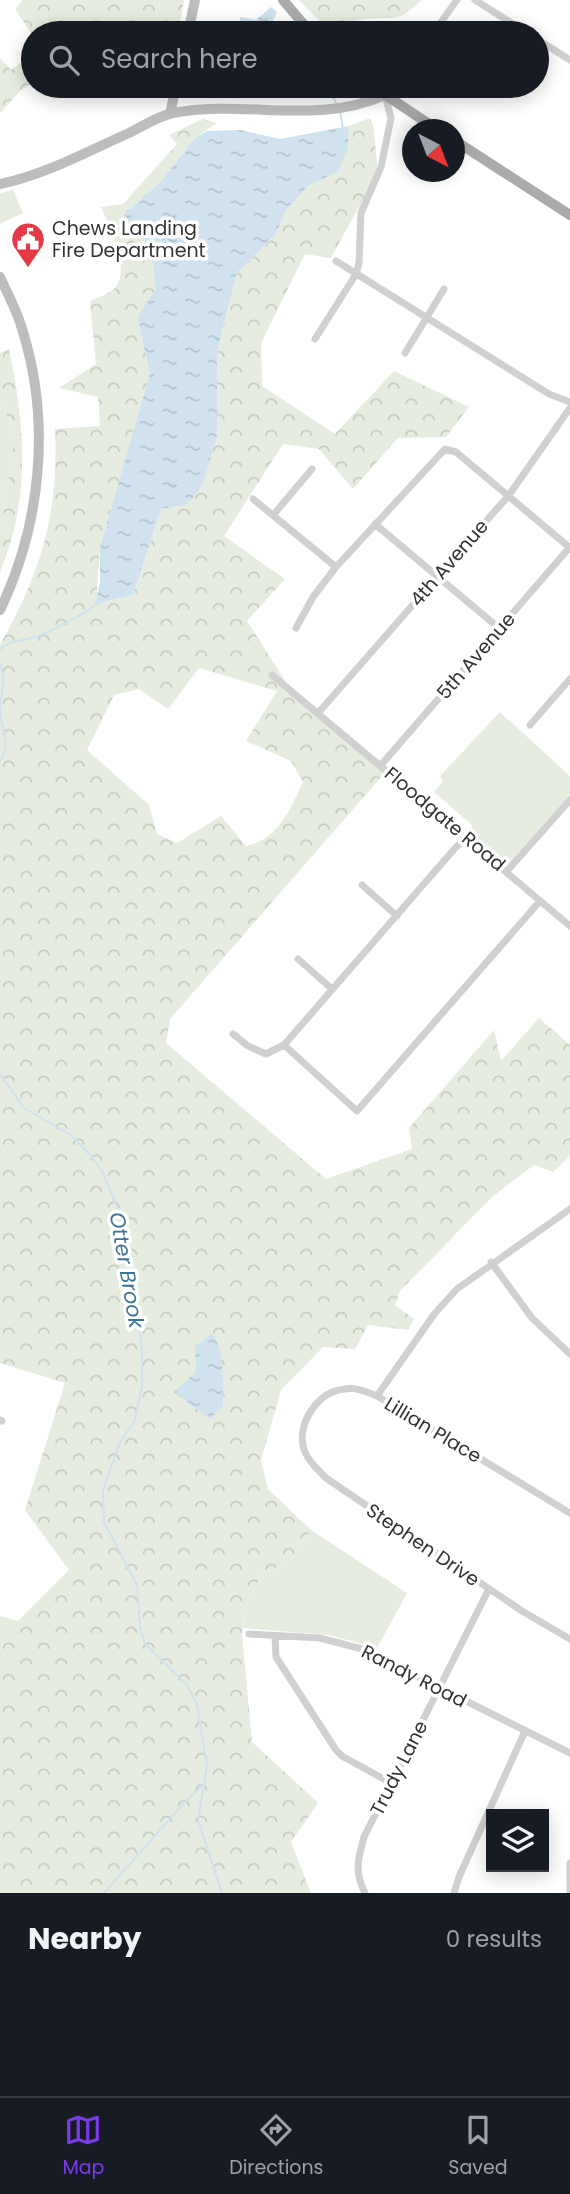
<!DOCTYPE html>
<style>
:root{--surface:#171b24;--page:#20242c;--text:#f1f3f6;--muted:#9ea1a6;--line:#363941;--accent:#7c3aed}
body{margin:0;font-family:Poppins,sans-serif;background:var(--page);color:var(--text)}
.controls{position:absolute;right:21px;bottom:21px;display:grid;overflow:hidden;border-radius:0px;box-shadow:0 4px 18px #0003}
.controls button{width:63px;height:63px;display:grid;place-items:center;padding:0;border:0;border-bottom:2px solid var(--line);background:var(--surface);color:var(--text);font:35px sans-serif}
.compass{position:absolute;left:402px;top:119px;width:63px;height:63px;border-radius:50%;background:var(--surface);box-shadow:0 4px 18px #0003;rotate:138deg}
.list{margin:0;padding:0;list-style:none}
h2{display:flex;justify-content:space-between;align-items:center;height:91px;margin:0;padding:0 28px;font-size:30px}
h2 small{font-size:23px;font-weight:400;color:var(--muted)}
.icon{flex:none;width:38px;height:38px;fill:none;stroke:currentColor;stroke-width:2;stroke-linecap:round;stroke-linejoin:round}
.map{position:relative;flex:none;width:570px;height:1893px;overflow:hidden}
.search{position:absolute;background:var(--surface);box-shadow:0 4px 18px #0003;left:21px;right:21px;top:21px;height:77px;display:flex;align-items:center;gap:18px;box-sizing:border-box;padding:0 24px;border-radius:38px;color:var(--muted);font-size:26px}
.sheet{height:203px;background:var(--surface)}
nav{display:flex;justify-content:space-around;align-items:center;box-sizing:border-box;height:98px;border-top:2px solid var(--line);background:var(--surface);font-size:19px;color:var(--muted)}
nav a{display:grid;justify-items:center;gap:4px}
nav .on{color:var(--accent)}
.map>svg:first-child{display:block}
</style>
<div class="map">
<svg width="570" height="1893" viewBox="0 0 570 1893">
<defs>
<pattern id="forest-crowns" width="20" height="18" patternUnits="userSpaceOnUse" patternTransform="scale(1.75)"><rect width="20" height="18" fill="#e6ecdf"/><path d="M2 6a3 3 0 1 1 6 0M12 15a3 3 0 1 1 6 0" fill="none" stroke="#c6cbc0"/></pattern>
<pattern id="water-ripples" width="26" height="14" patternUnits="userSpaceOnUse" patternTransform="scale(1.75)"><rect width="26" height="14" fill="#cfe2ee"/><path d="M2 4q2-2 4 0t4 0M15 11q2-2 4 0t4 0" fill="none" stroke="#b2c2cd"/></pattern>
</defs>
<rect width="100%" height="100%" fill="#fff"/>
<!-- green -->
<path fill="#e6ecdf" d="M 13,189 L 23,213 L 0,224 L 0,194 Z
M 0,400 L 15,433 L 0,537 Z
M 500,712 L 570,776 L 570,795 L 509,863 L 472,834 L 472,825 L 434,792 L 443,781 L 440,776 Z
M 311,1530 L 407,1593 L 377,1648 L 329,1635 L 243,1628 L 246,1606 L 262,1574 L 289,1562 Z"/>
<!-- forest -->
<path fill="url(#forest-crowns)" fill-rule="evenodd" d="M 23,0 L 184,0 L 178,33 L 33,33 L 33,36 L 15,9 Z
M 299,0 L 422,0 C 395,27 390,14 359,20 C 348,22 337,26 326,28 Z
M 33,54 L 33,83 L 21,90 L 0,113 L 0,58 L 11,70 Z
M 370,118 L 373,125 L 378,172 L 331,258 L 305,254 L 261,343 L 262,386 L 335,434 L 394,371 L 469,407 L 446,437 L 398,438 L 353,489 L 319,449 L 283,444 L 224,536 L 285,579 L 247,621 L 287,684 L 389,768 L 170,1019 L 166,1043 L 326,1179 L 412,1149 L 409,1128 L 494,1030 L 501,1061 L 539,1018 L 570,1045 L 570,1156 L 553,1172 L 534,1165 L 492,1197 L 400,1291 L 395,1305 L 414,1319 L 408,1330 L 368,1325 L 355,1349 L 323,1347 L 281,1390 L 261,1460 L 268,1489 L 311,1530 L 289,1562 L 262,1574 L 246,1606 L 242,1634 L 252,1742 L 318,1803 L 291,1842 L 311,1893 L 0,1893 L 0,1616 L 18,1621 L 69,1570 L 25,1510 L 65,1383 L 0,1363 L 0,645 C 41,572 59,514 55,429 L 100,426 L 98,397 L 59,388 L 96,364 L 90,301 C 97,298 109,294 115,288 C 131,268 110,227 101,207 L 123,204 L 177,144 L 169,135 L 203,119 L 217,123 L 195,138 L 162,180 L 124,215 L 153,250 L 155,290 L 137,317 L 150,373 L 100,547 L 96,604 L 133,595 L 161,509 L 186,505 L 217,437 L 217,351 L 237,273 L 276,234 L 285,212 L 308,186 L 339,171 L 348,148 L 349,126 ZM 199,668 L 277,691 L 246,741 L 291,761 L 303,782 C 291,808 278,840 246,846 L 221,816 L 177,843 L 157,834 L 149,805 L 87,750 L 114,695 L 139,689 L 168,709 Z
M 9,349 C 25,425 31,499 0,572 L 0,537 L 15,433 L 0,400 L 0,353 Z"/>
<!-- water -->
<path fill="url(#water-ripples)" d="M 271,7 L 277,12 L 268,33 L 239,33 L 240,17 L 256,20 Z
M 262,86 L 318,86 L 312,91 L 267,91 Z
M 349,126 L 348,148 L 339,171 L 308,186 L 285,212 L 276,234 L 237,273 L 217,351 L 217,436 L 206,474 L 198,492 L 186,505 L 161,509 L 133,595 L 95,604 L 100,582 L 100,547 L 150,373 L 137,317 L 155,290 L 153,250 L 124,215 L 162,180 L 195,138 L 207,131 L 241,130 L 280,139 Z
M 211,1334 C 225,1343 223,1390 223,1406 L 210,1419 L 174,1392 L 196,1372 L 195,1347 Z"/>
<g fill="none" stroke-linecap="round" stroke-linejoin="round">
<!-- stream -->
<path stroke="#cfe2ee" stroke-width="2" d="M 321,86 L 331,94 L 338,106
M 340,111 L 343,129
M 0,650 C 10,639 27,641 41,635 C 61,626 81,616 99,603
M 0,663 C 7,682 0,694 0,713 C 2,731 12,743 0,761
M 0,1074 L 24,1108 L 71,1135 L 93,1158 L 103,1173 L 121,1216 L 122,1244 L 137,1304 L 142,1349 L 142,1387 L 134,1422 L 120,1442 L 103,1490 L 104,1522 L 137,1585 L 140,1627 L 145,1644 L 187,1685 L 197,1704 L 207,1766 L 198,1820 L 222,1893
M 104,1893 L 184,1803 L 205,1783"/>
<!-- minor -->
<path stroke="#d0d0d0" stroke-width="7" d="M 475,0 L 527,33
M 433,33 L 457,0
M 537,39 L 570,60
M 336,261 L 549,394 L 570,402
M 315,339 L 356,274 L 359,263 L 361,213 L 381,167 L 391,118 L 385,95 L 393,86
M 405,353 L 444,289
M 253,499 L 336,567
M 274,514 L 312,469
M 375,524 L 500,629
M 296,628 L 313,597 L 336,567 L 445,449 L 456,452 L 569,547
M 272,675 L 570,926
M 319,712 L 509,495 L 570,408
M 530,725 L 570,679
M 381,765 L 570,547
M 507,871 L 570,800
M 362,885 L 397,916
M 298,959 L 332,989
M 233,1034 L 248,1046 L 266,1054 L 284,1045 L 456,847 L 468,838
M 284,1045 L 357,1111 L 540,901
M 491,1262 L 532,1318 L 570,1354
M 377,1396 L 435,1313 L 457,1289 L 570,1209
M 0,1420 L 2,1421
M 570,1513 L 377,1396 C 367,1392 356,1387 345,1389 C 319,1391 298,1421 303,1446 C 306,1459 317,1469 326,1478 L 522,1611 L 570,1639
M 249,1634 L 320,1638 L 362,1649 L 570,1753
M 275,1637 L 276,1657 L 336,1750 L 342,1756 L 391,1783
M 365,1893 C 354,1872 358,1858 364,1837 L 489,1589
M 454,1893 L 459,1877 L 525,1731
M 570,1893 L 570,1863"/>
<!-- secondary -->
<path stroke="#bdbdbd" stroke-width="10" d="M 188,33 L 195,0
M 170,114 L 176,86
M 0,184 C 45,175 88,151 129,133 C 143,126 158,116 173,113 C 244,99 317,126 385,95
M 0,277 C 8,295 18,312 23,332 C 51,423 41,525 0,610"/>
<!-- primary -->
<path stroke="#ababab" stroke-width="10" d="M 283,0 L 311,33
M 372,86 L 438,130
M 454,140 L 570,215"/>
</g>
<!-- icons -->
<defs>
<g id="civic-pin" transform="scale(1.75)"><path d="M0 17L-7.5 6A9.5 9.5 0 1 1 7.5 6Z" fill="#e63946" stroke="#fff"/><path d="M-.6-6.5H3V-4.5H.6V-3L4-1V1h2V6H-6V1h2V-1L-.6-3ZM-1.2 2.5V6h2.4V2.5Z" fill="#fff"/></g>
</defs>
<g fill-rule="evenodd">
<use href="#civic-pin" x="28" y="239"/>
</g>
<g text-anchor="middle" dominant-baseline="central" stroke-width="7" stroke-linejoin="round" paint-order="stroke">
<!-- poi labels -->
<g font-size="19" fill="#333" stroke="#fff" text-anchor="start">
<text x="52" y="228">Chews Landing<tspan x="52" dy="22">Fire Department</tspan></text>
</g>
<!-- street labels -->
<g font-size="19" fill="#333" stroke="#fff">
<text transform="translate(449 563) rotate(-49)">4th Avenue</text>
<text transform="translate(476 656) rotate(-49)">5th Avenue</text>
<text transform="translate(445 819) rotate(40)">Floodgate Road</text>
<text transform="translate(433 1430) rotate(31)">Lillian Place</text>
<text transform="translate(423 1545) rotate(34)">Stephen Drive</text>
<text transform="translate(414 1676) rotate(27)">Randy Road</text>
<text transform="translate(399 1768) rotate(-63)">Trudy Lane</text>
</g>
<!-- water labels -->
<g font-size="21" font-style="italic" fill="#3f7597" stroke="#fff">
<text transform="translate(127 1270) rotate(80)">Otter Brook</text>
</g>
</g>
</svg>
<div class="controls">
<button><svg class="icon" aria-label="layers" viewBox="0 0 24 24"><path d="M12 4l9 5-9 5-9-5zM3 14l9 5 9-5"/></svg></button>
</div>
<svg class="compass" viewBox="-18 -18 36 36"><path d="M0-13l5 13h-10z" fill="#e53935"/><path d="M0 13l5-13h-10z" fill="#9ea1a6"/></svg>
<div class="search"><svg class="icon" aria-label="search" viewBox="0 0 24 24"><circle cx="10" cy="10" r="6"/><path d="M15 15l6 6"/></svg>Search here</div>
</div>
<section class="sheet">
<h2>Nearby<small>0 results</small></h2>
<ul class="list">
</ul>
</section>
<nav>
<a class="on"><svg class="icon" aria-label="map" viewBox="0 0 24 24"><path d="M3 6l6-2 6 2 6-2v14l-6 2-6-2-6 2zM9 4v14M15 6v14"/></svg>Map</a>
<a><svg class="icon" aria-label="directions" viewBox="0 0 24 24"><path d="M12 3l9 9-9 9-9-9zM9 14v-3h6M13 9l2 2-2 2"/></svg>Directions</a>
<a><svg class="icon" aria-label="saved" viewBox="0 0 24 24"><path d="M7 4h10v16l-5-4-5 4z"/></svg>Saved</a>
</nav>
